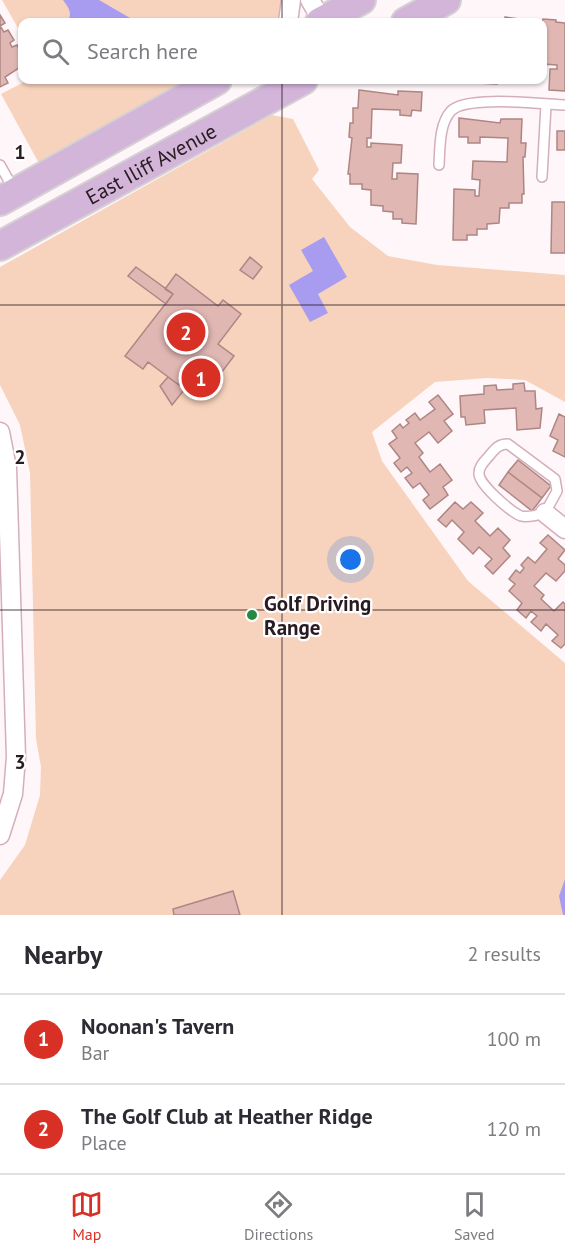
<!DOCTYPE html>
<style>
:root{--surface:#fff;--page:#f2f2f3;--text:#2b2b33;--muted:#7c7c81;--line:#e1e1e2;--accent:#d93025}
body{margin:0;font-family:"PT Sans",sans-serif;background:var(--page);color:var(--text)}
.you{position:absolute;left:351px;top:560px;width:21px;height:21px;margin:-15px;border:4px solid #fff;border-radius:50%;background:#1a73e8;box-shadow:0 0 0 9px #1a73e833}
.badge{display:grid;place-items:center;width:39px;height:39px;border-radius:50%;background:var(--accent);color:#fff;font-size:20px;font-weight:700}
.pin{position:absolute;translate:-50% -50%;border:3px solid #fff;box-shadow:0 2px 6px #0006}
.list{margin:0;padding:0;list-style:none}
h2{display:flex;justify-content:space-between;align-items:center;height:78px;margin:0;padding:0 24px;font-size:26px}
h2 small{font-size:20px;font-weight:400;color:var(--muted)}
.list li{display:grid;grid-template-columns:39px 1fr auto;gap:18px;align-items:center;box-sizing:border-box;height:90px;padding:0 24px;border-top:2px solid var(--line)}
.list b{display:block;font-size:22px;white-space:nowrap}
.list p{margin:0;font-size:20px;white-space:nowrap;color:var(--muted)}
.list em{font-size:20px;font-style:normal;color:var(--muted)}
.icon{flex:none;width:33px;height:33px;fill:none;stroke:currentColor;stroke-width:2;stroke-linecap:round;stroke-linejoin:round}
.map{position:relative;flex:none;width:565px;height:915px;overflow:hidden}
.search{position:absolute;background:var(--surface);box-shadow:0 2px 4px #0004;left:18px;right:18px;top:18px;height:66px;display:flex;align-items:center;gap:15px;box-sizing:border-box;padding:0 21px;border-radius:12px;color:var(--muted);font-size:22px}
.sheet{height:258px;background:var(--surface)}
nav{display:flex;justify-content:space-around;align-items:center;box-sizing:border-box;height:84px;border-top:2px solid var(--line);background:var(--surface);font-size:16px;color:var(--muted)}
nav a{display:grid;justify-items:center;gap:3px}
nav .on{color:var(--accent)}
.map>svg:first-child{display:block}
</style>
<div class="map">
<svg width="565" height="915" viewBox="0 0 565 915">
<rect width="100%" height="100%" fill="#fef6f9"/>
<!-- green -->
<path fill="#f7d3bd" d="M 2,0 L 283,0 L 284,7 L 275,22 L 22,22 L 22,35 Z
M 28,80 L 190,80 L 41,167 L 1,94 Z
M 272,115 L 293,119 L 319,170 L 312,179 L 350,227 L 388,256 L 437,265 L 565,275 L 565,402 L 525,380 L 487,378 L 435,382 L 372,432 L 382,461 L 468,581 L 565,663 L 565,915 L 0,915 L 0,880 L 25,845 L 40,795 L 41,767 L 36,739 L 30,473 L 20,425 L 0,385 L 0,267 Z"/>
<!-- water -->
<path fill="#a89cf0" d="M 63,0 L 99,0 L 137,22 L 67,22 C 73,14 69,8 63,0 Z
M 324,237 L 347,277 L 318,294 L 328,313 L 310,322 L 289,285 L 313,271 L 301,250 Z
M 565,879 L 565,915 L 563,915 L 559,896 Z"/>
<!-- building -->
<path fill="#e1b7b4" stroke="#ad8683" stroke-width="1.5" d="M 0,15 L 5,23 L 0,26 L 4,32 L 8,30 L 14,40 L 10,43 L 12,47 L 17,45 L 22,55 L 19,59 L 22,66 L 5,77 L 8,83 L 0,87 Z
M 505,17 L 542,22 L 543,19 L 556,20 L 556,22 L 565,23 L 565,91 L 549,90 L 550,69 L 557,69 L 557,65 L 542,64 L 542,22 L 481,22 L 505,22 Z
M 479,80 L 497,80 L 497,84 L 478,83 Z
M 359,90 L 398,95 L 398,91 L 422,92 L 421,111 L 412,110 L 411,116 L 400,115 L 400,110 L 372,109 L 371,138 L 367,138 L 367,147 L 371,147 L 371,143 L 402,145 L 401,163 L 393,163 L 392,179 L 397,179 L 397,173 L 418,174 L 416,224 L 402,223 L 402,219 L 393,219 L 393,212 L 383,211 L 383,206 L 371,205 L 371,190 L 362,189 L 362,184 L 350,184 L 350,174 L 348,174 L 352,138 L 349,137 L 350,123 L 353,123 L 353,108 L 358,108 Z
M 459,118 L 500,123 L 501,119 L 522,119 L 521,143 L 526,143 L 525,157 L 523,157 L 524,194 L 522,194 L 522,203 L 509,203 L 509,208 L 500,208 L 499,223 L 487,224 L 487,229 L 477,229 L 477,235 L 467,235 L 467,240 L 453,240 L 454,189 L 475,190 L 475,196 L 479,196 L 480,180 L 472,179 L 473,161 L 507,162 L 508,138 L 480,137 L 480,143 L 468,143 L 468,137 L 459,137 Z
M 557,131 L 565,131 L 565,150 L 557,150 Z
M 552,202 L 565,202 L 565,253 L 551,253 Z
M 250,257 L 262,267 L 253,279 L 240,270 Z
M 136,267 L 173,294 L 166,304 L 128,276 Z
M 176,274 L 218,306 L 223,300 L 241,314 L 218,344 L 234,356 L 203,397 L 182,381 L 179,385 L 148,362 L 143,369 L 125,356 L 173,294 L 165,289 Z
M 168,377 L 179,385 L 182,381 L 188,385 L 172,405 L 160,386 Z
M 524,383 L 525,391 L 535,391 L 536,409 L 542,408 L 540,428 L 517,430 L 516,408 L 484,410 L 485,423 L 466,425 L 465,417 L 461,417 L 460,396 L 484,394 L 484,386 L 496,385 L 497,390 L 513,389 L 513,384 Z
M 438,395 L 453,414 L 444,421 L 452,431 L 438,443 L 429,432 L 415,443 L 423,453 L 419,457 L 430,472 L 440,464 L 452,480 L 443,487 L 448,495 L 430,509 L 423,500 L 429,495 L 420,483 L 413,488 L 405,478 L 412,473 L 407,467 L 401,472 L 394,463 L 400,458 L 389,444 L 397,438 L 392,431 L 400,424 L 403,428 L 409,423 L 406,420 L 415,413 L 420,420 L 435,409 L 429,402 Z
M 559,414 L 565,417 L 565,457 L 553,451 L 558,440 L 550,436 Z
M 518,460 L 551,486 L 542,498 L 508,472 Z
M 508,472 L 542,498 L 532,511 L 499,485 Z
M 455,502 L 463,509 L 471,502 L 483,513 L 475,521 L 490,536 L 498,528 L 510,540 L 503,548 L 510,556 L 493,574 L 485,566 L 492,559 L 479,547 L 473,554 L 458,539 L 464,532 L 452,520 L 446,527 L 438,520 Z
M 548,535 L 565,550 L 558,559 L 565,565 L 565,571 L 556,581 L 546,573 L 534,586 L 544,595 L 541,599 L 554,611 L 563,602 L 565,604 L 565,644 L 561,648 L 552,641 L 558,635 L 546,624 L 541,631 L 531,622 L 537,616 L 531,611 L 526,618 L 517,610 L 522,603 L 509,591 L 515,584 L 509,579 L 516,570 L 520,573 L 524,568 L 521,565 L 528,557 L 535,563 L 547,549 L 540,543 Z
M 233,891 L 240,915 L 174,915 L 173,909 Z"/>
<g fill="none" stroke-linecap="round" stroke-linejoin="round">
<!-- service casing -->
<g stroke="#d4aebd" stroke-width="12">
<path id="service" d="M 0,165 L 14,190
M 439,165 C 440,148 439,124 451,111 C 465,95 542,104 565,105
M 542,177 L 546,105
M 508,444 L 555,479 L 557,491 L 545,513 C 538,515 528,518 521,516 C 511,512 478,484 479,473 C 479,466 485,461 489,456 C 495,449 498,444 508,444 Z"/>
</g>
<!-- minor casing -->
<g stroke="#d4aebd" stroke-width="21">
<path id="minor" d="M 310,0 L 323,22
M 288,22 L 291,0
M 0,432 L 7,468 L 16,757 L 13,794 L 0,835
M 545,513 L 565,529"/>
</g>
<!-- primary casing -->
<g stroke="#d4d1d3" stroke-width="32">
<g id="primary">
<path d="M 320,22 L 361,0"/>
<path d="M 406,22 L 446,0"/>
<path d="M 0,201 L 217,80"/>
<path id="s1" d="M 0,246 L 303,80"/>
</g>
</g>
<!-- service -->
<use href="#service" stroke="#fff" stroke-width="9"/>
<!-- minor -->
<use href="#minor" stroke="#fff" stroke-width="18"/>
<!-- primary -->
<use href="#primary" stroke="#d3b5d9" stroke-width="28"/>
</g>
<!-- grid -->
<path fill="none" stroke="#291b21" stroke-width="1.5" stroke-opacity="0.55" d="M 282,0 L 282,22M 282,80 L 282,915M 0,305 L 565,305M 0,610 L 565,610"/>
<!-- markers -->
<circle fill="#248a3f" stroke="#fff" stroke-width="2" cx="252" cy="615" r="6"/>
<g text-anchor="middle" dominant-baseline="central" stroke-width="4.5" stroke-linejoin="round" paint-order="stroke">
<!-- street labels -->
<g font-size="21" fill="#291b21" stroke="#fff">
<text stroke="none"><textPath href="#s1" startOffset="172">East Iliff Avenue</textPath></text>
</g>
<!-- poi labels -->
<g font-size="21" font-weight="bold" fill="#291b21" stroke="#fff" text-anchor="start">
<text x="264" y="603">Golf Driving<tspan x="264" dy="24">Range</tspan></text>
</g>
</g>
<g font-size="20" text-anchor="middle" font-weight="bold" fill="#291b21" stroke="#fff" stroke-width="4.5" stroke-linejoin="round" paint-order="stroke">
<text x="20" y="159">1</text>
<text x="20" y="464">2</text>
<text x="20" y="769">3</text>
</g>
</svg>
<div class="you"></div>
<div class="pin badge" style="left:201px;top:378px">1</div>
<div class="pin badge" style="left:186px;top:332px">2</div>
<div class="search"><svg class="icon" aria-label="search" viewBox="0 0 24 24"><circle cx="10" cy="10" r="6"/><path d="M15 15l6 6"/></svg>Search here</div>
</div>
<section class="sheet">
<h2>Nearby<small>2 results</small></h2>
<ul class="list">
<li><span class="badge">1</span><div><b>Noonan's Tavern</b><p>Bar</p></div><em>100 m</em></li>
<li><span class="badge">2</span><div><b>The Golf Club at Heather Ridge</b><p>Place</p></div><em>120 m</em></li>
</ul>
</section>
<nav>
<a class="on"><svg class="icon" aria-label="map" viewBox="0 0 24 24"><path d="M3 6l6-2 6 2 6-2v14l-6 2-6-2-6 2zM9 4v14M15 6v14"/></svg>Map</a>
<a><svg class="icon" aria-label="directions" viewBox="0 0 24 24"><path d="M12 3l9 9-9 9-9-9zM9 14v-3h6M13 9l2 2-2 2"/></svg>Directions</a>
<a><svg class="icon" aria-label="saved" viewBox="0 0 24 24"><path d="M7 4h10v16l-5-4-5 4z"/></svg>Saved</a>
</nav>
